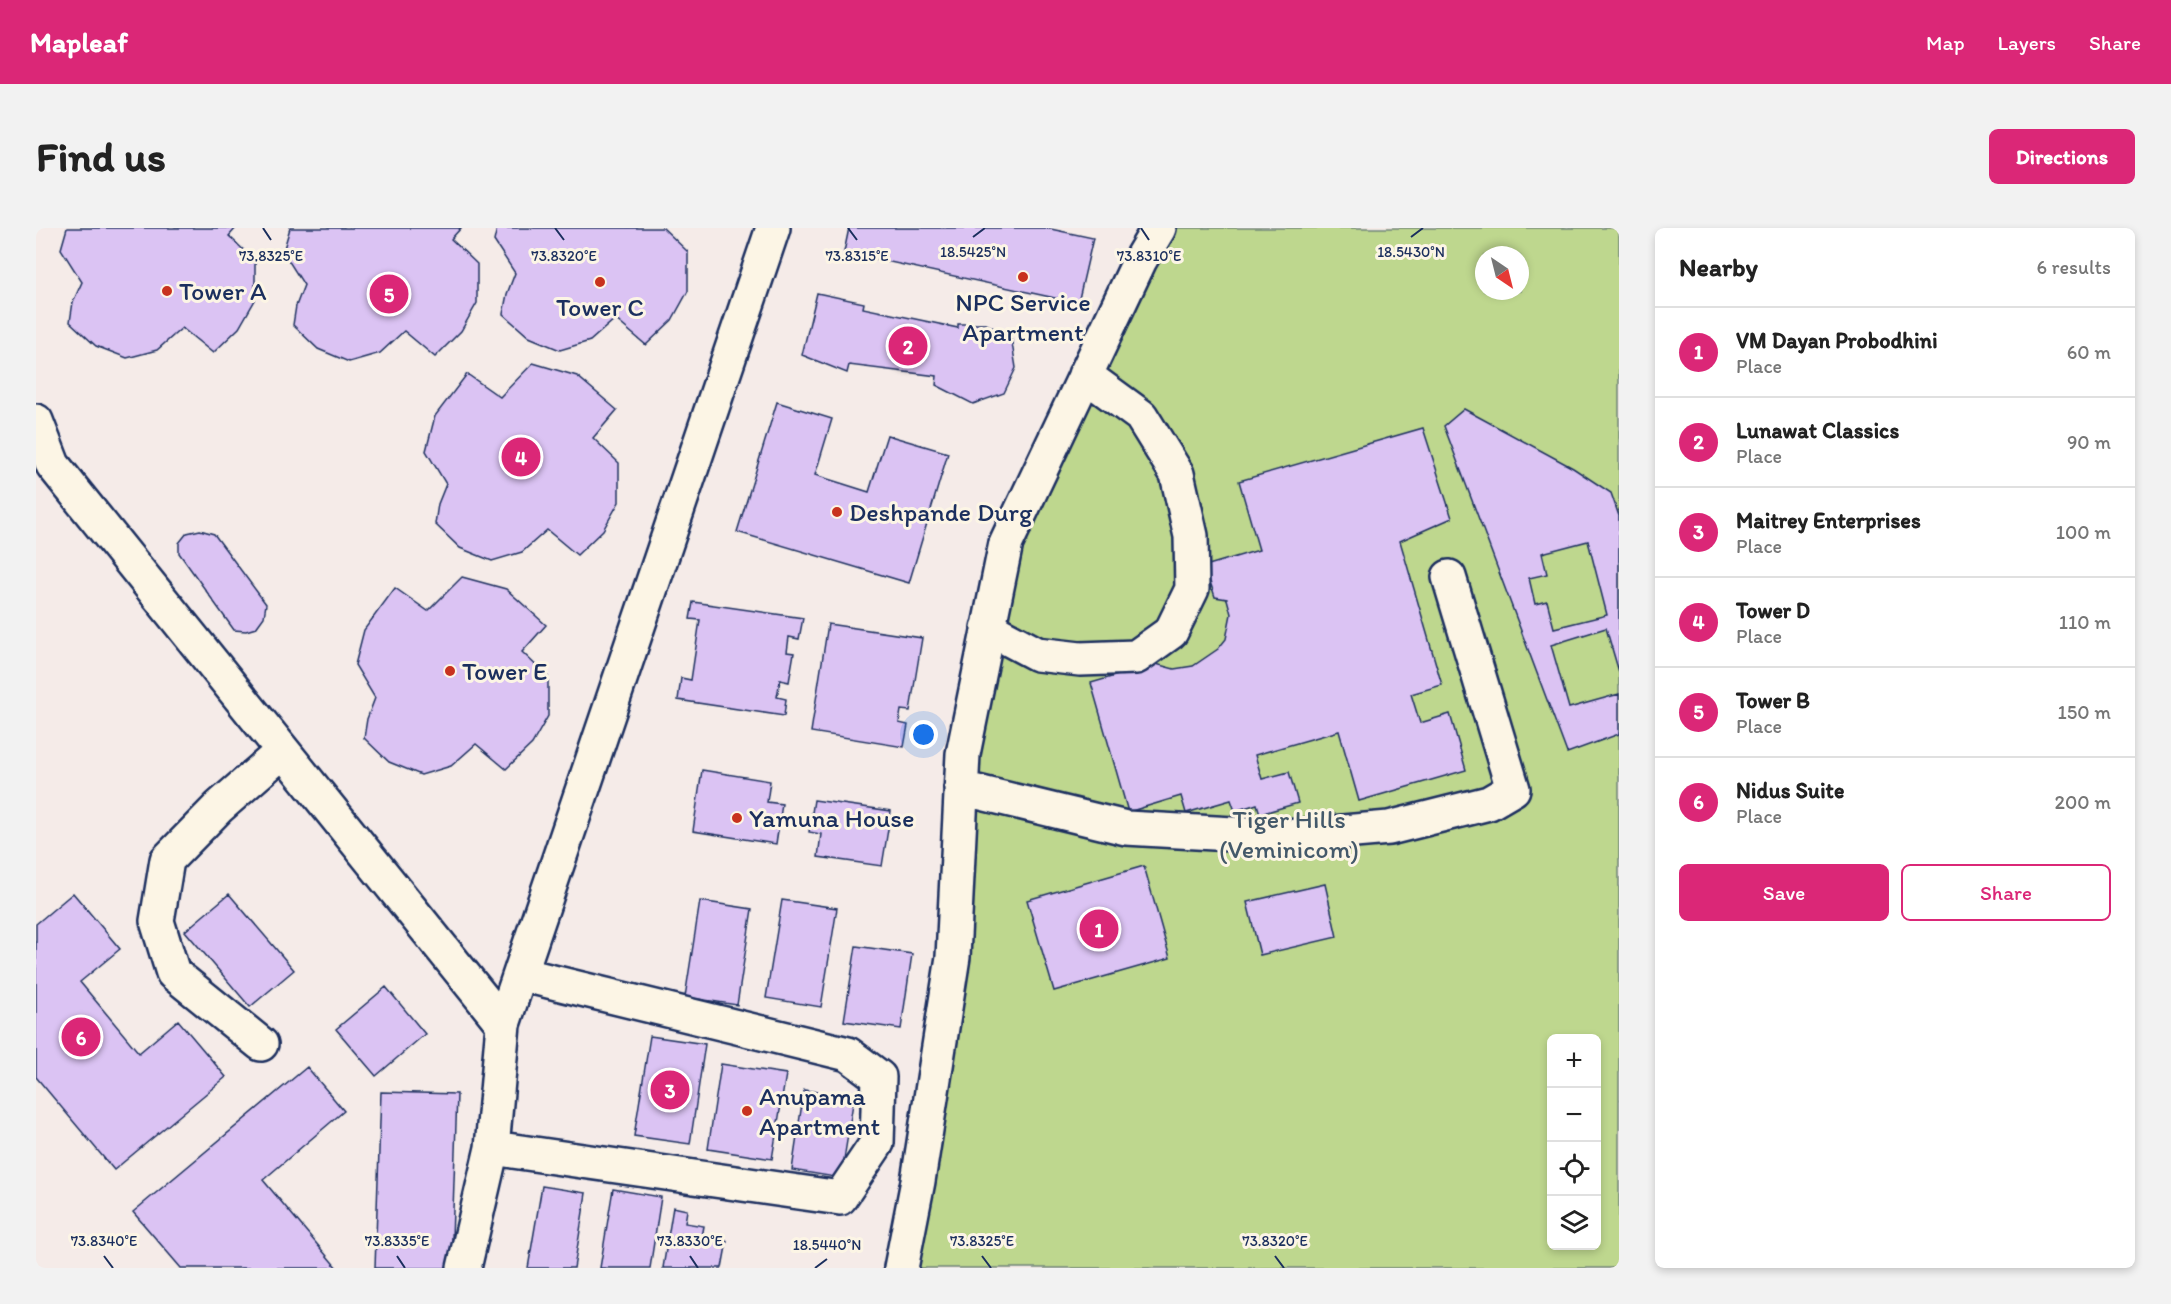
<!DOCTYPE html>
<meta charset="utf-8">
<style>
:root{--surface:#fff;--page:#f2f2f2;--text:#222;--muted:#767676;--line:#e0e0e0;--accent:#db2777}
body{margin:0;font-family:Itim,sans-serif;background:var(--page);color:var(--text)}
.controls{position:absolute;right:18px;bottom:18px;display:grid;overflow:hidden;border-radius:9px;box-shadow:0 3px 9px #0003}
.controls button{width:54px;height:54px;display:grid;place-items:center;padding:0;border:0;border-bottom:2px solid var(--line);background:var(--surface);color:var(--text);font:30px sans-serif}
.compass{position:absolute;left:1439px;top:18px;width:54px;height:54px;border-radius:50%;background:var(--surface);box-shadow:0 3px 9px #0003;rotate:145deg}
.you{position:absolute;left:888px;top:507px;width:21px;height:21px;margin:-15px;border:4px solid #fff;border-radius:50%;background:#1a73e8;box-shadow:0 0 0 9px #1a73e833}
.badge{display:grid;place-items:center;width:39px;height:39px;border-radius:50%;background:var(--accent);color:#fff;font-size:20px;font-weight:700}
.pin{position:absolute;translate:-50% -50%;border:3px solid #fff;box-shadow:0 2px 6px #0006}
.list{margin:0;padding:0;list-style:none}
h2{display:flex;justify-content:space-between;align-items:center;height:78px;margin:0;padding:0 24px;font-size:26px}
h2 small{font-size:20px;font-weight:400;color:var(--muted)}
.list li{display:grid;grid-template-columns:39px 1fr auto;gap:18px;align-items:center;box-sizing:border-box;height:90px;padding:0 24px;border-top:2px solid var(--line)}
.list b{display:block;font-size:22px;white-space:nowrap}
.list p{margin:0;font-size:20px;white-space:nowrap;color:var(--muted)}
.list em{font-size:20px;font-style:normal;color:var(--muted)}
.actions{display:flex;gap:12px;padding:18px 24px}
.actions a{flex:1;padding:14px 0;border:2px solid var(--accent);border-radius:9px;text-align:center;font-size:21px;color:var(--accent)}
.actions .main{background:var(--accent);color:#fff}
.icon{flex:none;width:33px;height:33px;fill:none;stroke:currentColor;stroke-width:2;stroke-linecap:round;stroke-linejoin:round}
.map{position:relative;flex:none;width:1583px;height:1040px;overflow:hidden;border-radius:9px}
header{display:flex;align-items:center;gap:36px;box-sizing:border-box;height:84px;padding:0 30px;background:var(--accent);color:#fff}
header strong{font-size:28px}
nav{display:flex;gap:33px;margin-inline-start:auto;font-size:21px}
.intro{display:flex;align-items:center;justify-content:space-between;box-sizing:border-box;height:144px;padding:0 36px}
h1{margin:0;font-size:42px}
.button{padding:15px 27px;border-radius:9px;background:var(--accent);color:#fff;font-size:21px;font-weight:700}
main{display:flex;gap:36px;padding:0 36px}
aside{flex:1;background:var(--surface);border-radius:9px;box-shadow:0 3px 9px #0003}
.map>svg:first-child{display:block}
</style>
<header>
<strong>Mapleaf</strong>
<nav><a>Map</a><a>Layers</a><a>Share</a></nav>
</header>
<div class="intro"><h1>Find us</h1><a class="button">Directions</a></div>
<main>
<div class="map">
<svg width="1583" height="1040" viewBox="0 0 1583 1040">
<rect width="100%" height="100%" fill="#f5ebe8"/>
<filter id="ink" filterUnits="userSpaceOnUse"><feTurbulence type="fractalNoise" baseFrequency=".0167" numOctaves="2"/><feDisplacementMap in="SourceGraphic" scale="12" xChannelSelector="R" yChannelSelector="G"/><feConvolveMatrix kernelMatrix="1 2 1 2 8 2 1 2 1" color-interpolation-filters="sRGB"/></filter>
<g filter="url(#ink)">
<!-- green -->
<path fill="#bed78e" stroke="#6c8376" stroke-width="1.5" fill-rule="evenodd" d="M 1123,0 L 1583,0 L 1583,1040 L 865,1040 L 970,315 ZM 1448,27 L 1484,27 L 1484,63 L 1448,63 ZM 1516,810 L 1560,810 L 1560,1018 L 1516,1018 Z"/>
<!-- building -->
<path fill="#dbc3f3" stroke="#1b2f5e" stroke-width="1.5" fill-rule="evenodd" d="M 31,0 L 200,0 L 193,8 L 219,33 L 219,72 L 203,100 L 177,125 L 146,100 L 121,122 L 91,130 L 60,118 L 34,94 L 37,74 L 46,54 L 25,21 Z
M 254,0 L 425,0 L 415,11 L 441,36 L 441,75 L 425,103 L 399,129 L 368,103 L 344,125 L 313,134 L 282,121 L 257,97 L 260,78 L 268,57 L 247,24 Z
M 461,0 L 627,0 L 652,24 L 652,63 L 636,92 L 610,117 L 579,91 L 554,113 L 524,122 L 493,109 L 467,86 L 471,66 L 479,45 L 458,13 Z
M 813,0 L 1010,0 L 1057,10 L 1042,75 L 808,24 Z
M 781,65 L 828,75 L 827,80 L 922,100 L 922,96 L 950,96 L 975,109 L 980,140 L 968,165 L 937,176 L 900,157 L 901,148 L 813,137 L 811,145 L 766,127 Z
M 497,135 L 541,148 L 581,182 L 557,210 L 583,235 L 583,274 L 567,302 L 541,327 L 511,302 L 486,324 L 456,333 L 424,320 L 399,296 L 402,276 L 410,256 L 390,223 L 399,188 L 431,146 L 464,169 Z
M 741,174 L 796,191 L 779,247 L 833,264 L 851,207 L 912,225 L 873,355 L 701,304 Z
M 1428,181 L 1537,240 L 1575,265 L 1583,288 L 1583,444 L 1570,400 L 1515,417 L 1533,480 L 1583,466 L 1583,506 L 1531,525 L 1408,198 ZM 1552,313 L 1571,387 L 1518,400 L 1511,373 L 1499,376 L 1493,350 L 1511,346 L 1506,325 Z
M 1387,200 L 1416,290 L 1364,313 L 1406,457 L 1375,466 L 1384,495 L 1414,486 L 1430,542 L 1323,573 L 1303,503 L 1219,527 L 1226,551 L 1253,544 L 1262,575 L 1224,586 L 1221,576 L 1199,583 L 1195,572 L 1150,585 L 1145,568 L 1092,584 L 1055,455 L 1120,436 L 1138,441 L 1157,438 L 1182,421 L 1190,411 L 1195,386 L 1191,371 L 1179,369 L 1169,338 L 1223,322 L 1203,253 Z
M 164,302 L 178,306 L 230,376 L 228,389 L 220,400 L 210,403 L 198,402 L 143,325 L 143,315 L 151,305 Z
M 426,349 L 470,361 L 510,397 L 486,424 L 512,449 L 512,488 L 496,516 L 470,541 L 440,516 L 415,538 L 385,547 L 353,534 L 328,510 L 331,491 L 339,470 L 319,437 L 328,402 L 359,360 L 392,383 Z
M 657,374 L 767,390 L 763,411 L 753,409 L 751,424 L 758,425 L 753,454 L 744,452 L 741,469 L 750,471 L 748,488 L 642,472 L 645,450 L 655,452 L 664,392 L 654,391 Z
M 792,396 L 886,410 L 874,483 L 865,482 L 863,495 L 872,497 L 868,519 L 775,504 Z
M 666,542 L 734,553 L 731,574 L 746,576 L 740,616 L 657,603 Z
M 778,572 L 855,583 L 846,638 L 782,629 L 785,606 L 773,604 Z
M 1108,638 L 1134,730 L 1018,763 L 991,672 Z
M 1289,656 L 1301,709 L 1224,727 L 1211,674 Z
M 37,665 L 84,721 L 44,754 L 103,825 L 142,792 L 190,849 L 78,942 L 0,849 L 0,696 Z
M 193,666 L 258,742 L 214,779 L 149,703 Z
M 746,672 L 801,680 L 785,779 L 730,770 Z
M 664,673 L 716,681 L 701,777 L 649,769 Z
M 820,718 L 876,726 L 865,801 L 808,793 Z
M 350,759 L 389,806 L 340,848 L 300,801 Z
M 614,808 L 669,816 L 654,916 L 598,908 Z
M 685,836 L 750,846 L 736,931 L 672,921 Z
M 271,839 L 308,883 L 227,952 L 301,1040 L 145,1040 L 97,984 Z
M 768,862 L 818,869 L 805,950 L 756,942 Z
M 345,864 L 421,866 L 415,1040 L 339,1040 Z
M 506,958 L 550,965 L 538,1040 L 492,1040 Z
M 577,961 L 625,969 L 614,1040 L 564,1040 Z
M 637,979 L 651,982 L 649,995 L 668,998 L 666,1009 L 691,1013 L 686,1040 L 627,1040 Z"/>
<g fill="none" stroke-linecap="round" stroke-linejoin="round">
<!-- minor casing -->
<g stroke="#1b2f5e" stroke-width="38">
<path id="minor" d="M 0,193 L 17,237 L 467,796 L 456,920 L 804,970 L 841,915 L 843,849 L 812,826 L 484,746
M 952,400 L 1001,426 L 1044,431 L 1100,429 L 1135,404 L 1156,361 L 1155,308 L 1141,246 L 1105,188 L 1049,147
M 925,560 L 1090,600 L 1250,609 L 1353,600 L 1453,575 L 1477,561 L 1413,349
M 467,796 L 737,0
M 225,816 L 137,745 L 121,693 L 131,632 L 183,579 L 247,523
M 428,1040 L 456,920
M 865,1040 L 882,953 L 917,729 L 927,526 L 970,315 L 1104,32 L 1123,0"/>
</g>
<!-- minor -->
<use href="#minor" stroke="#fcf5e5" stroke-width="33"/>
</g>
</g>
<!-- ticks -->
<path fill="none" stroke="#1b2f5e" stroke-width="2" d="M 227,0 L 235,12M 519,0 L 528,12M 812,0 L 821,12M 1105,0 L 1113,12M 937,9 L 949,0M 1375,9 L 1387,0M 68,1028 L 77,1040M 361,1028 L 369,1040M 654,1028 L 662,1040M 946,1028 L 955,1040M 1239,1028 L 1248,1040M 779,1040 L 791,1031"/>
<!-- markers -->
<g fill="#c8321e" stroke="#fcf5e5" stroke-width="2">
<circle cx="987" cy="49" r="6"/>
<circle cx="564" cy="54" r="6"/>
<circle cx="131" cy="63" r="6"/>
<circle cx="801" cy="284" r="6"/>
<circle cx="414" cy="443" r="6"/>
<circle cx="701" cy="590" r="6"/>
<circle cx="711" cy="883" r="6"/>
</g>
<g text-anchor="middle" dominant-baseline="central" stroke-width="6" stroke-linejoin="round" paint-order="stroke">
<!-- poi labels -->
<g font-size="26" fill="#1b2f5e" stroke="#fcf5e5" text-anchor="start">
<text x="143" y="63">Tower A</text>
<text x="987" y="74" text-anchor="middle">NPC Service<tspan x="987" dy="30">Apartment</tspan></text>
<text x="564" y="79" text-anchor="middle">Tower C</text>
<text x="813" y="284">Deshpande Durg</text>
<text x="426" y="443">Tower E</text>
<text x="713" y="590">Yamuna House</text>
<text x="723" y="868">Anupama<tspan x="723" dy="30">Apartment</tspan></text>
</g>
<!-- park labels -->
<g font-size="26" fill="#44596a" stroke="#fcf5e5">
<text x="1253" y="591">Tiger Hills<tspan x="1253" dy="30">(Veminicom)</tspan></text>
</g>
</g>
<g font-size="15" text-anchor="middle" fill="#1b2f5e" stroke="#fcf5e5" stroke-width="6" stroke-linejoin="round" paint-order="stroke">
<text x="937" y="29">18.5425°N</text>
<text x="1375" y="29">18.5430°N</text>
<text x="235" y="33">73.8325°E</text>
<text x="528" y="33">73.8320°E</text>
<text x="821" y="33">73.8315°E</text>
<text x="1113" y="33">73.8310°E</text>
<text x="68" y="1018">73.8340°E</text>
<text x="361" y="1018">73.8335°E</text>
<text x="654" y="1018">73.8330°E</text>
<text x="946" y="1018">73.8325°E</text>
<text x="1239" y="1018">73.8320°E</text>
<text x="791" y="1022">18.5440°N</text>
</g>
</svg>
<div class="controls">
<button>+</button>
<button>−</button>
<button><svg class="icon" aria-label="locate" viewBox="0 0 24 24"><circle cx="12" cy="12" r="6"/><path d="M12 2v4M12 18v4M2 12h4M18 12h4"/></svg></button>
<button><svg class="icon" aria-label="layers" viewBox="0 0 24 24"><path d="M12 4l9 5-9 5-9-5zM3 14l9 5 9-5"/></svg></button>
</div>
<svg class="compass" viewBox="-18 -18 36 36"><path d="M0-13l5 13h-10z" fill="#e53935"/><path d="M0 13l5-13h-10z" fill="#767676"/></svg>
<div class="you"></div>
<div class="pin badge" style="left:1063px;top:701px">1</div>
<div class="pin badge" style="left:872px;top:118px">2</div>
<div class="pin badge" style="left:634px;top:862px">3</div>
<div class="pin badge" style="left:485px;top:229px">4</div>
<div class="pin badge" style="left:353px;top:66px">5</div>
<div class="pin badge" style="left:45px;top:809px">6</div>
</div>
<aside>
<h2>Nearby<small>6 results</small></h2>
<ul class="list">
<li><span class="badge">1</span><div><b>VM Dayan Probodhini</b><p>Place</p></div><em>60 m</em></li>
<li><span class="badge">2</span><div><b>Lunawat Classics</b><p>Place</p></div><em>90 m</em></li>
<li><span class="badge">3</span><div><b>Maitrey Enterprises</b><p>Place</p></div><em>100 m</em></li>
<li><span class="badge">4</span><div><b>Tower D</b><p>Place</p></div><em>110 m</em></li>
<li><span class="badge">5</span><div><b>Tower B</b><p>Place</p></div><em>150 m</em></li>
<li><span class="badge">6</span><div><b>Nidus Suite</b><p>Place</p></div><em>200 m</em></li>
</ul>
<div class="actions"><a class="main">Save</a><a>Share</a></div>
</aside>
</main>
